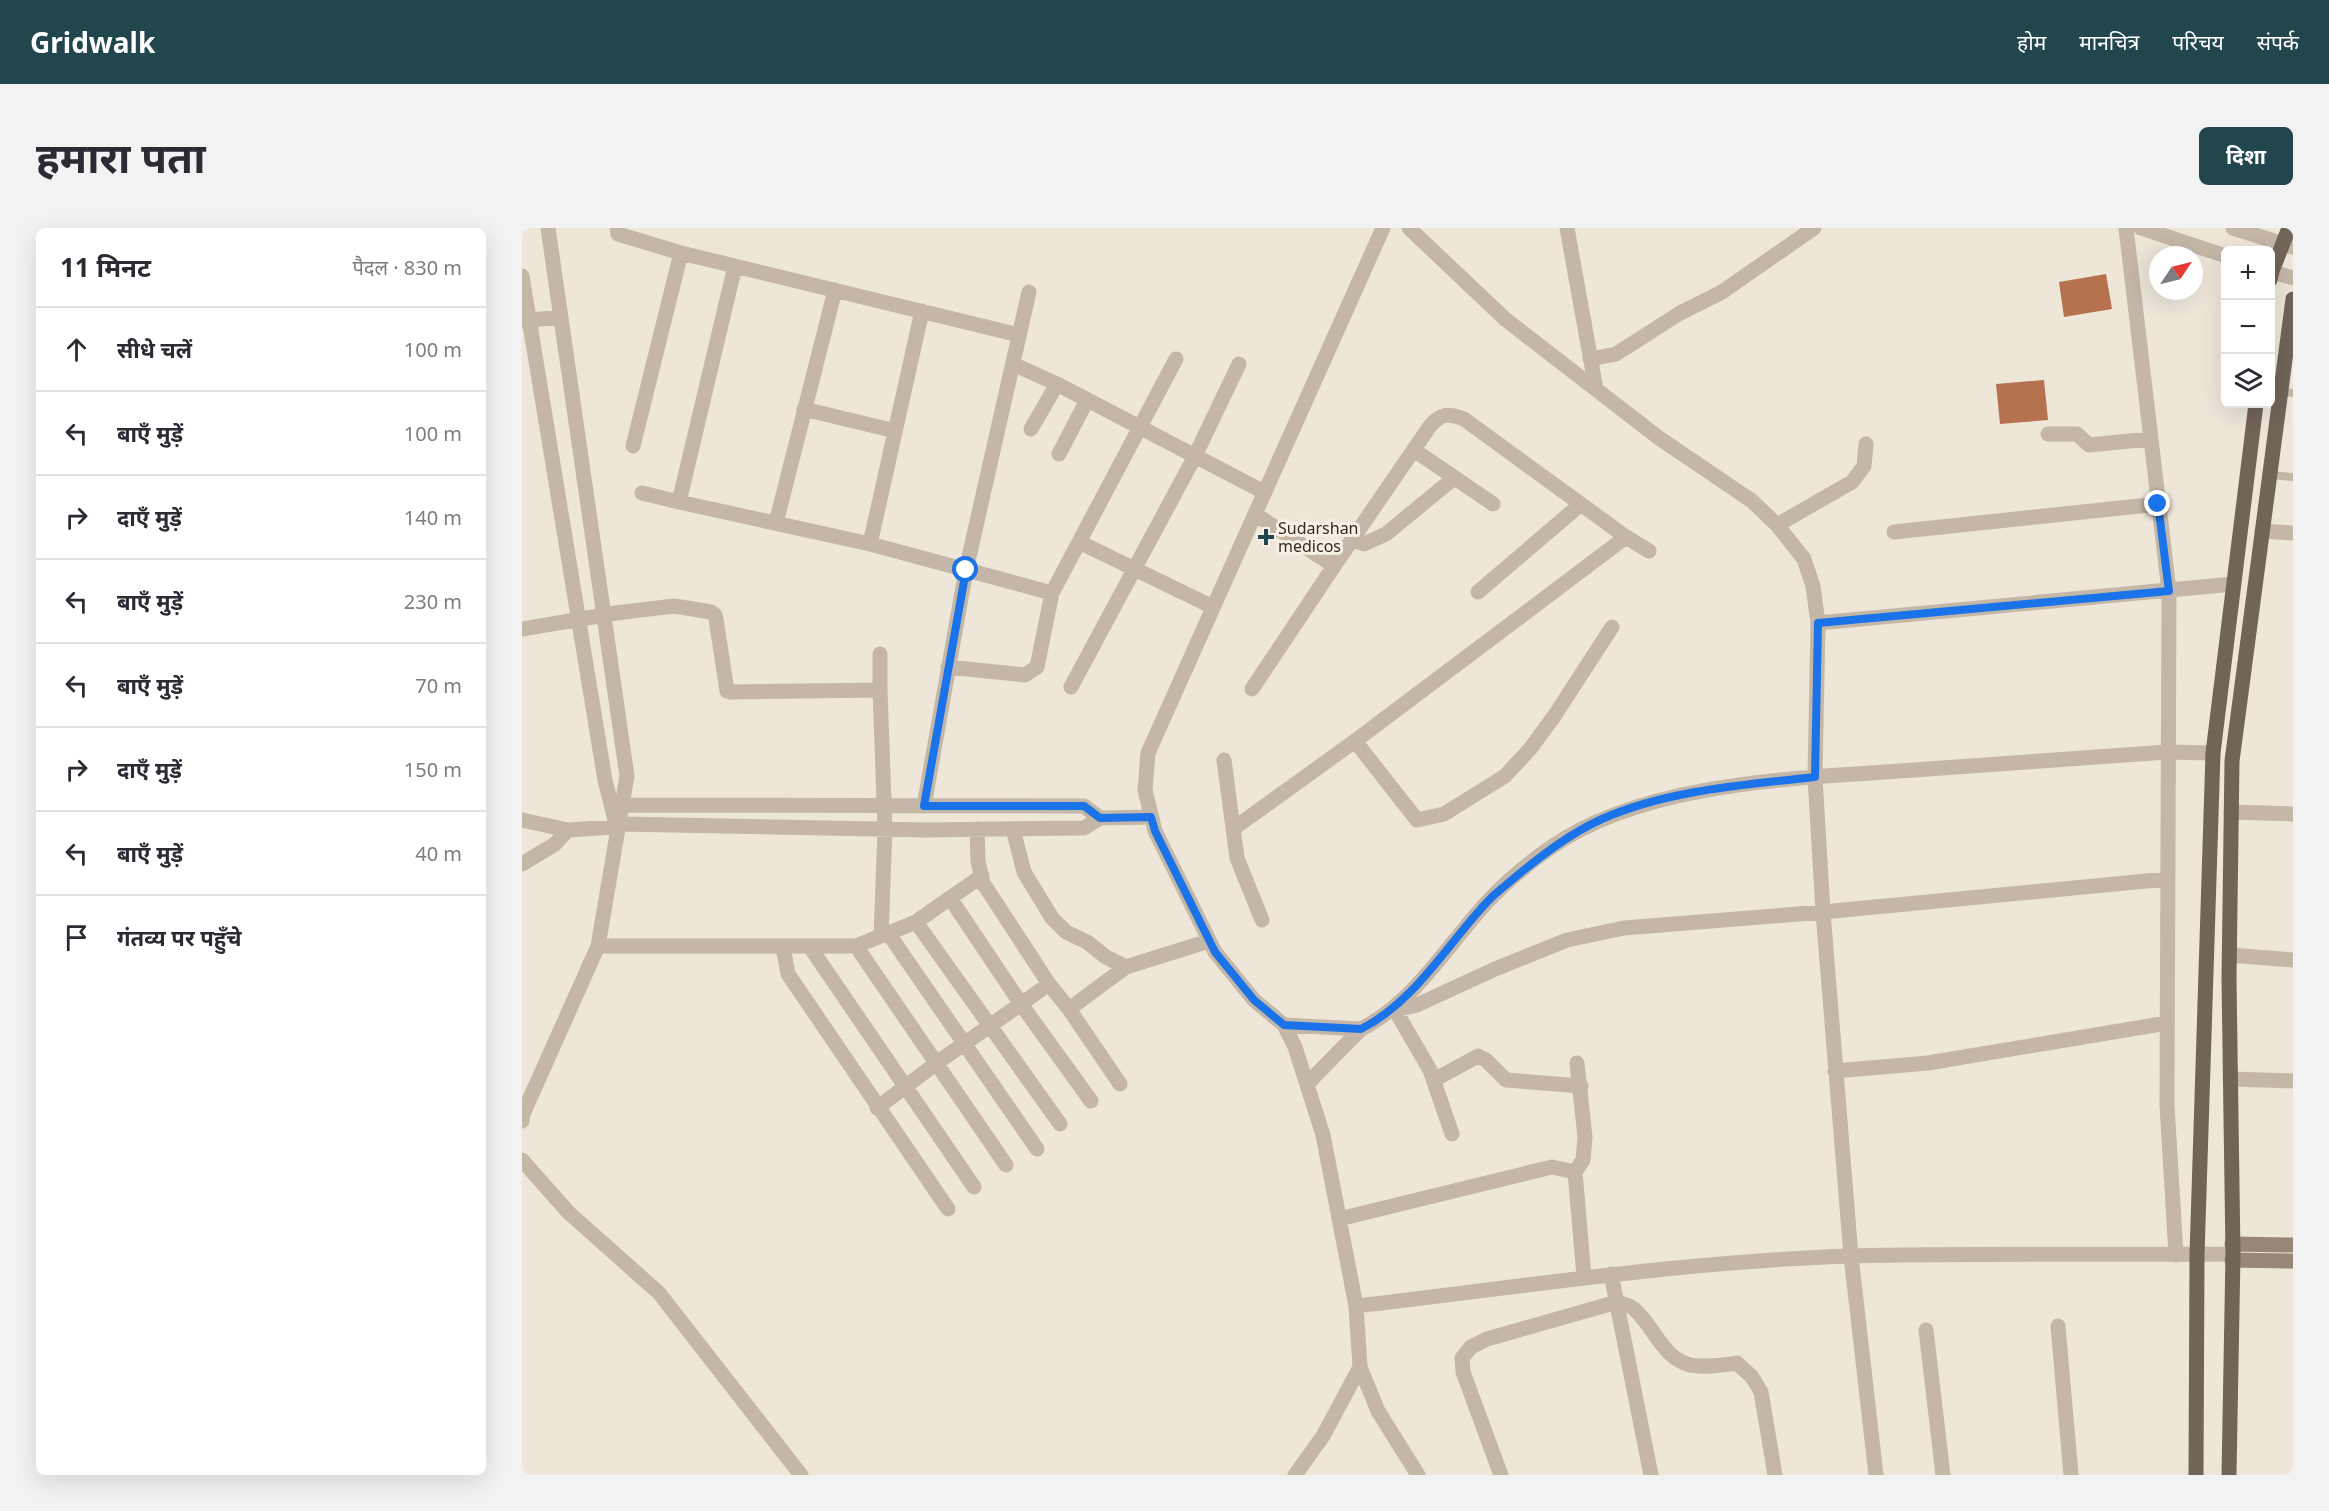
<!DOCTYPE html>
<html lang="hi">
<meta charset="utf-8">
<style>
:root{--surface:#fff;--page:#f2f2f3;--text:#2b2b33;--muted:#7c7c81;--line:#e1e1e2;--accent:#21464d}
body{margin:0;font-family:"Noto Sans","Noto Sans Devanagari",sans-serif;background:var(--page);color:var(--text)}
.controls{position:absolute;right:18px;top:18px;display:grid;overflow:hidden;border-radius:9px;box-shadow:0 6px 24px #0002}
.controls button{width:54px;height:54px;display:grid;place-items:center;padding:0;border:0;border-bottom:2px solid var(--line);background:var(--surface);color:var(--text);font:30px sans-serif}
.compass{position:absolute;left:1627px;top:18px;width:54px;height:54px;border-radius:50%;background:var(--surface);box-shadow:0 6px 24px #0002;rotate:55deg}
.stop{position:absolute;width:18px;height:18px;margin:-14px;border:4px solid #1a73e8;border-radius:50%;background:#fff}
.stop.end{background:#1a73e8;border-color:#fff;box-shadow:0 2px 6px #0008}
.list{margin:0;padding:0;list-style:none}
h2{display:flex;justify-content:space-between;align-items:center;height:78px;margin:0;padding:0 24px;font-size:26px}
h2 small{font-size:20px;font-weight:400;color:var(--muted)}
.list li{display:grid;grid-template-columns:39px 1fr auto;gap:18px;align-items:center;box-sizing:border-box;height:84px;padding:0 24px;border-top:2px solid var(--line)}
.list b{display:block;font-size:22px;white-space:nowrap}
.list em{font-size:20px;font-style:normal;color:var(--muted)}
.icon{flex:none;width:33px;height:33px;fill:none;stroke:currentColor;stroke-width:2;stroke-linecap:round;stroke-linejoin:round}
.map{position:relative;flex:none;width:1771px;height:1247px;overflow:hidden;border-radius:9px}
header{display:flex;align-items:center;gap:36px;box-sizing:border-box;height:84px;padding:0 30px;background:var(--accent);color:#fff}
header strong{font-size:28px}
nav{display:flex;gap:33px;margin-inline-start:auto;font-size:21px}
.intro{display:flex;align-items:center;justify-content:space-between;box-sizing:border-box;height:144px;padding:0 36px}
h1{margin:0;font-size:42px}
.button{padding:15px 27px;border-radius:9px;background:var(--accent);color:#fff;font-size:21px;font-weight:700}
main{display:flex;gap:36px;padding:0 36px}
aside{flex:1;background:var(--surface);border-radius:9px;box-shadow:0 6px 24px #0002}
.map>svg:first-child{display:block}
</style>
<header>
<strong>Gridwalk</strong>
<nav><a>होम</a><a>मानचित्र</a><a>परिचय</a><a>संपर्क</a></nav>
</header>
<div class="intro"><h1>हमारा पता</h1><a class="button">दिशा</a></div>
<main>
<aside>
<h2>11 मिनट<small>पैदल · 830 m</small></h2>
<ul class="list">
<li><svg class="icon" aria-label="ahead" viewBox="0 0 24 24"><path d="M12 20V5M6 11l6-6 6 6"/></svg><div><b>सीधे चलें</b></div><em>100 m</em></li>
<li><svg class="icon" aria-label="left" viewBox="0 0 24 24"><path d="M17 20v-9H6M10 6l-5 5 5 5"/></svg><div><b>बाएँ मुड़ें</b></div><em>100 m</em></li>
<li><svg class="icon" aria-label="right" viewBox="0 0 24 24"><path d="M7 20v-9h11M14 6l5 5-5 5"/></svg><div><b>दाएँ मुड़ें</b></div><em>140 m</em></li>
<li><svg class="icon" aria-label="left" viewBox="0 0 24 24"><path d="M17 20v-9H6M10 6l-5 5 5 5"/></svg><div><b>बाएँ मुड़ें</b></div><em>230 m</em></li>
<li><svg class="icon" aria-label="left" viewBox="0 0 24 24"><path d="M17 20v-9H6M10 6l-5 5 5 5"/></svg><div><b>बाएँ मुड़ें</b></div><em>70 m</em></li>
<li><svg class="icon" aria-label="right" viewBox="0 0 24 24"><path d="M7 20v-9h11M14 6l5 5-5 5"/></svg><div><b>दाएँ मुड़ें</b></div><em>150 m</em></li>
<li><svg class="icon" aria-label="left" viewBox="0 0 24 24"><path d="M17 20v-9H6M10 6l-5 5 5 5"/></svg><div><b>बाएँ मुड़ें</b></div><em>40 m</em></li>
<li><svg class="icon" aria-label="arrive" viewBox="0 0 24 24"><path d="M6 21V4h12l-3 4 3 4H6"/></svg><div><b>गंतव्य पर पहुँचे</b></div></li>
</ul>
</aside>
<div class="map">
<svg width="1771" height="1247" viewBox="0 0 1771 1247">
<rect width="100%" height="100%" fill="#ede6d9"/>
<!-- building -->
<path fill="#b6724e" d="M 1584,46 L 1590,81 L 1542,89 L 1537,54 Z
M 1522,152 L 1526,192 L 1478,196 L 1474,156 Z"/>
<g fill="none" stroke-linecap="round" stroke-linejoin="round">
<!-- lane -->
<path stroke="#c4b7a7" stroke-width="8" d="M 1759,163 L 1771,165
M 1748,247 L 1771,249"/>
<!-- street -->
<path stroke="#c4b7a7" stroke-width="15" d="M 95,0 L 96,6 L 159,25
M 861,0 L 626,525 L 623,562 L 633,603 L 693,724 L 732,772 L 762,797 L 773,819 L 801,907 L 834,1078 L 838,1139 L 856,1183 L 896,1247
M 887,0 L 983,91 L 1137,210 L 1230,273 L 1255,297 L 1282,331 L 1291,358 L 1296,395 L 1293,549 L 1301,684 L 1329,1028 L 1354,1247
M 1045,0 L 1074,161
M 1604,0 L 1647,363 L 1645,877 L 1654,1027
M 1619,0 L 1704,28
M 1711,0 L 1771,19
M 213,38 L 157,274 L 348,316 L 530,365
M 1748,43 L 1771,50
M 0,48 L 83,552 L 95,600
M 0,93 L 39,89
M 1068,131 L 1094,126 L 1158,85 L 1200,64 L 1292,0
M 491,136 L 535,156 L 742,264
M 282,181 L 373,203
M 509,201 L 535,156
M 1526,206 L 1555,206 L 1567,217 L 1628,211
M 111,218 L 159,25 L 497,107
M 892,222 L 971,276
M 537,226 L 565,172
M 120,265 L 157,274
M 733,286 L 812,338 L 908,198 C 919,185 927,185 942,191 L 1104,309 L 1127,323
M 254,295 L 313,62
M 1255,297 L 1330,254 L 1342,238 L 1344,216
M 1740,303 L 1771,305
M 1372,304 L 1636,276
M 830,312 L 842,316 L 864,306 L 932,250
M 557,314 L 691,379
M 348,316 L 400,83
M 956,364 L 1059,276
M 1296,395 L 1711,356
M 0,401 L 94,385 L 152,378 L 189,384 L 193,387 L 194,391 L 205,463 L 208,464 L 358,462 L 363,601 L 359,708
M 358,426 L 358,462
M 426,439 L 503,447 L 515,439 L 530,365 L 654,131
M 549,459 L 673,228 L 717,136
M 730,461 L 812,338
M 833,513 L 1104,309
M 702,532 L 715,630 L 740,692
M 101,577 L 562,578 L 578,590
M 402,578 L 444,342 L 507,64
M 1709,584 L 1771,586
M 0,592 L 46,602 L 94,599
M 98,596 L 404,602 L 562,600 L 578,590 L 629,589
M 455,601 L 456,633 L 461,655 L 527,756
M 491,601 L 502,644 L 530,690 L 544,704 L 565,714 L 584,729 L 604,739 L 687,713
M 711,601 L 833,513 L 895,592 L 922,586 L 983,548 L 1008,521 L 1033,487 L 1090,399
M 0,636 L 33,616 L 46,602
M 428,670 L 460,648
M 394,694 L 538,896
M 366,705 L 515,921
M 76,718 L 334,718 L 394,694 L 428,670 L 499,776 L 416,834 L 355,880
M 334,718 L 484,937
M 261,719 L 266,746 L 426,981
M 288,719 L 452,959
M 1707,727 L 1771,732
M 547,781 L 598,856
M 873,782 L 908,842 L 930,906
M 869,783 L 895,777 L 973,741 L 1045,712 L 1102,700 L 1301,684 L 1645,651
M 762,797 L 839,801
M 1055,835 L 1063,909 L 1061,932 L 1053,944 L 1062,1048
M 1313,843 L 1406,835 L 1645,795
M 1708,851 L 1771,853
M 912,852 L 956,828 L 964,832 L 984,852 L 1059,858
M 785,856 L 839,801 C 893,774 926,716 966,673 C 983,655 1008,634 1028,620 C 1122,553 1280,550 1392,542 C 1476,536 1561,530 1645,524 L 1691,525
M 569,873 L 499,776 L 527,756 L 547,781 L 604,739
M 0,893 L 1,886 L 76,718 L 105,548 L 26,0
M 0,932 L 46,984 L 137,1065 L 279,1247
M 817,991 L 1030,939 L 1053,944
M 1089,1046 L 1129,1247
M 834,1078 C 999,1059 1163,1033 1330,1028 C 1456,1025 1584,1027 1711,1026
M 1536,1098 L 1549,1247
M 1404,1102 L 1421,1247
M 773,1247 L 801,1208 L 838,1139
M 979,1247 L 941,1144 L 940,1130 L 949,1119 L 965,1111 L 1095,1074 C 1101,1076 1108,1077 1112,1081 C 1132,1098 1140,1130 1168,1137 C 1182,1140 1201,1137 1215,1135 L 1230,1149 L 1239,1164 L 1253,1247"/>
<!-- secondary -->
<path stroke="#978779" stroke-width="15" d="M 1710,1016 L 1771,1017
M 1710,1032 L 1771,1033"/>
<!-- primary -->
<path stroke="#716459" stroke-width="15" d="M 1748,52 L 1750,43 L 1767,0
M 1674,1247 L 1675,1027 L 1691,525 L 1734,176
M 1707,1247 L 1711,1026 L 1707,751 L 1710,533 L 1771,71"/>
</g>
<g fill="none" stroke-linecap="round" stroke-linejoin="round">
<!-- route -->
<path stroke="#1a73e8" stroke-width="8" d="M 444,342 L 402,578 L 562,578 L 578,590 L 629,589 L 633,603 L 693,724 L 732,772 L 762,797 L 839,801 C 893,774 926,715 966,673 C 975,663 987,655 997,646 C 1023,625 1049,605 1080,591 C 1145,562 1222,557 1293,549 L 1296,395 L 1647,363 L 1636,276"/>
</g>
<!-- markers -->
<path fill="#21464d" stroke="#f6f0e5" stroke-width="2" d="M741 300h6v6h6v6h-6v6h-6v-6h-6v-6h6z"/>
<g text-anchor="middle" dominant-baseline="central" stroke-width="6" stroke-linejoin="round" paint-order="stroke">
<!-- poi labels -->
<g font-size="16" fill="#312b26" stroke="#f6f0e5" text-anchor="start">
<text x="756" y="300">Sudarshan<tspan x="756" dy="18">medicos</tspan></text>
</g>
</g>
</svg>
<div class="controls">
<button>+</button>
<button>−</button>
<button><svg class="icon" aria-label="layers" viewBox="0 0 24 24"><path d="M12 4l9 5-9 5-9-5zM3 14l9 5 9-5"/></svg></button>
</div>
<svg class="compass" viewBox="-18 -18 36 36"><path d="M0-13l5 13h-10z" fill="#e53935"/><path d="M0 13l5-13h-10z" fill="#7c7c81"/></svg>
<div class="stop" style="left:444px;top:342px"></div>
<div class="stop end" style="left:1636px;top:276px"></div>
</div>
</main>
